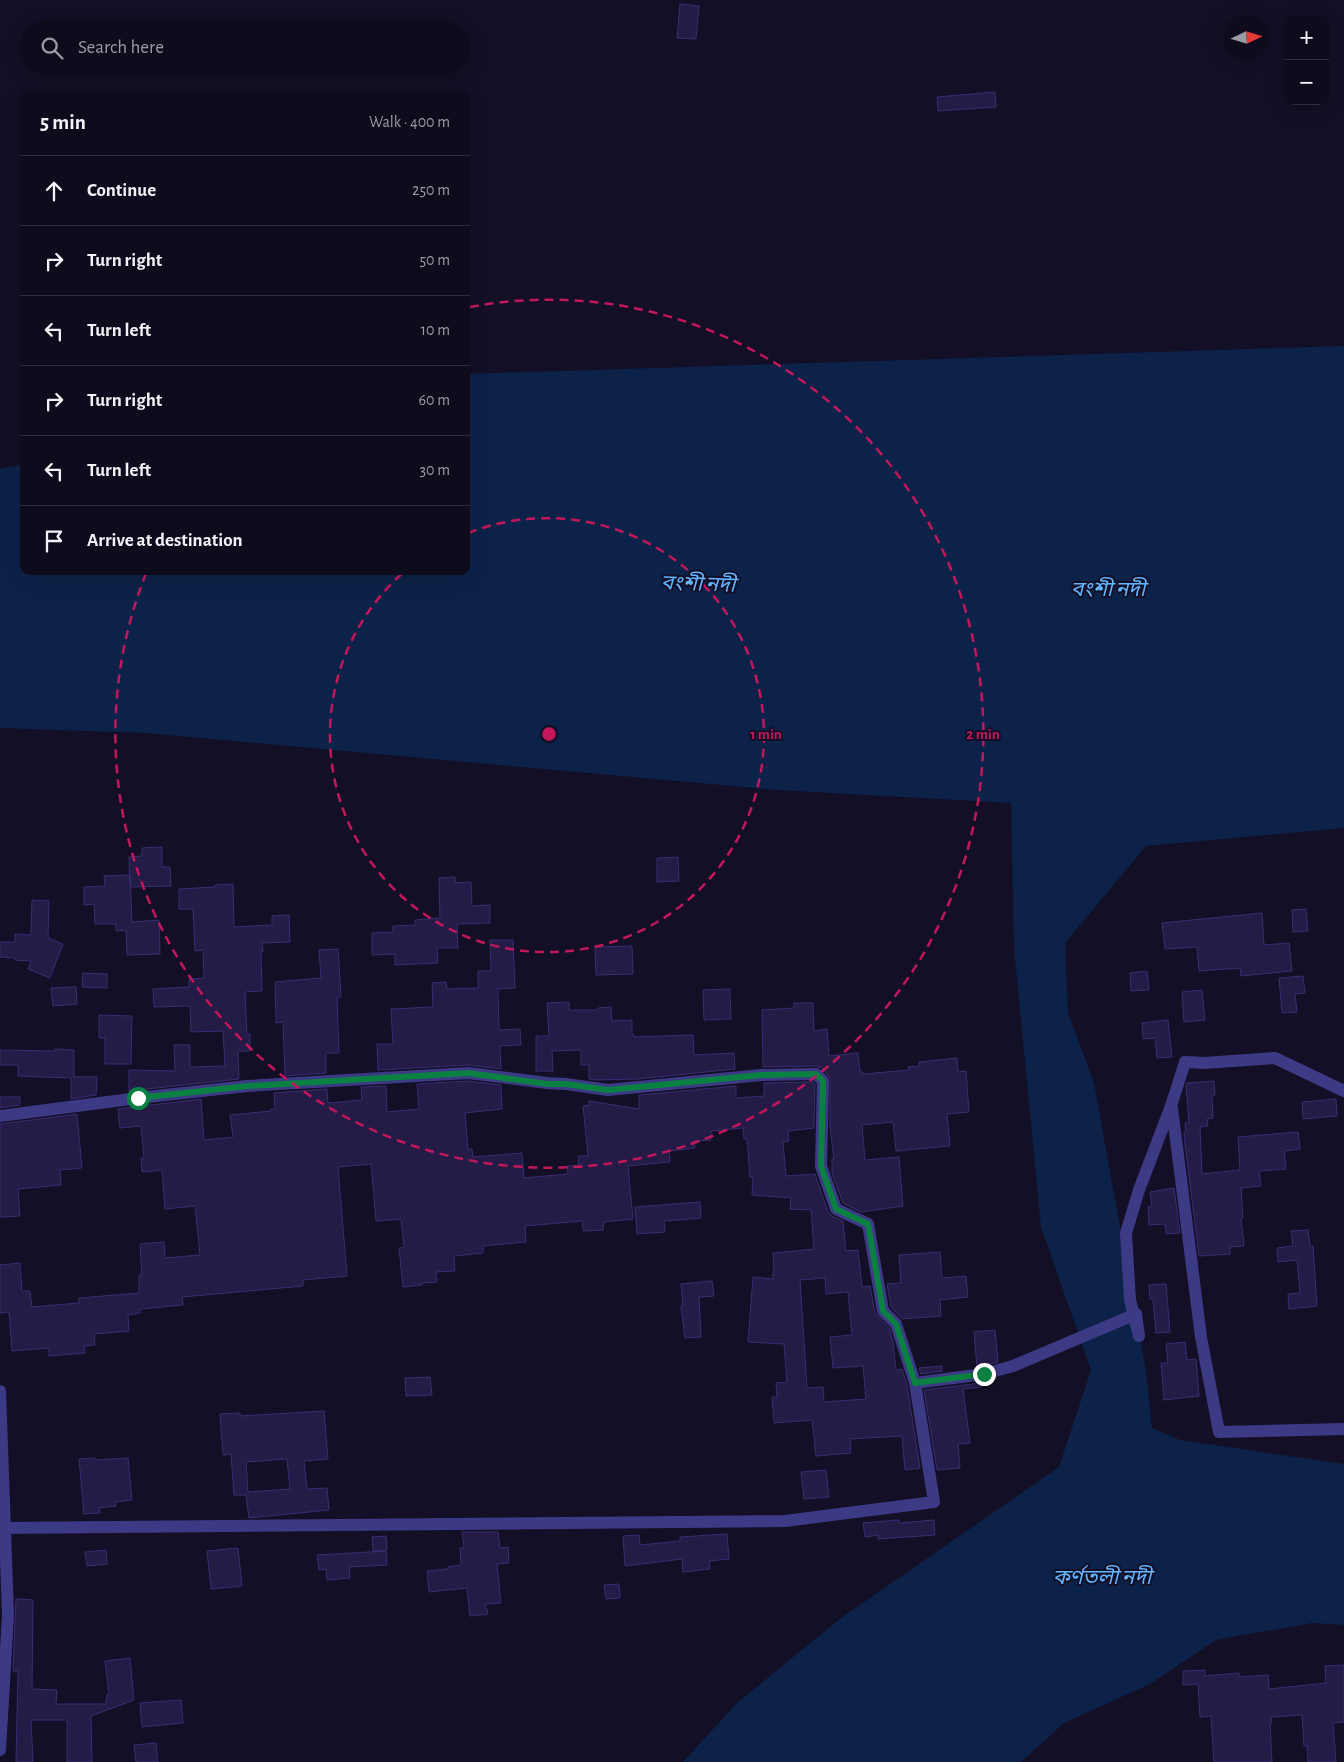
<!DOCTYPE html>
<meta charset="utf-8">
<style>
:root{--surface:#0e0b1c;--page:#1c1929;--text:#f1f3f6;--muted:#9b9ba3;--line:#2e2b3b}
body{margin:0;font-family:"Alegreya Sans","Noto Sans Bengali",sans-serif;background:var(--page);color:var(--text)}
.controls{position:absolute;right:15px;top:15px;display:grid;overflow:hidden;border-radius:10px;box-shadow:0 5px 20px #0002}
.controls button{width:45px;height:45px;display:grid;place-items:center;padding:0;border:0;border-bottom:1px solid var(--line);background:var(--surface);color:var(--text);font:25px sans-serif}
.compass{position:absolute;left:1224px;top:15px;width:45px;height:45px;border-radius:50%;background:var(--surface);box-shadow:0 5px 20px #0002;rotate:86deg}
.stop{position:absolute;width:15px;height:15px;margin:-11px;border:4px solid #0b8043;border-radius:50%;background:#fff}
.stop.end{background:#0b8043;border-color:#fff;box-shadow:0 1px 5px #0008}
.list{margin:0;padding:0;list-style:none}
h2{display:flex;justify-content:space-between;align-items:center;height:65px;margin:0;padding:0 20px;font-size:21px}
h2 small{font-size:16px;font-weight:400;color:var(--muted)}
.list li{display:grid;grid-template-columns:32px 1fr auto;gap:15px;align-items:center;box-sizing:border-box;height:70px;padding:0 20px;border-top:1px solid var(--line)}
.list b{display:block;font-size:19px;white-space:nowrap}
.list em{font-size:16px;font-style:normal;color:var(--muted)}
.icon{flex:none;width:28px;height:28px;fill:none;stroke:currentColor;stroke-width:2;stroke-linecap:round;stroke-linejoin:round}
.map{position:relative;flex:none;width:1344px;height:1762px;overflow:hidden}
.search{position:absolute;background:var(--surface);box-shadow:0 5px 20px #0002;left:20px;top:20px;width:450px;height:55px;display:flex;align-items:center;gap:12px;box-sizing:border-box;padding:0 18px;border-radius:28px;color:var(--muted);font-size:19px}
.panel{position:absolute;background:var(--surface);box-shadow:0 5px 20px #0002;left:20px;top:90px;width:450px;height:485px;border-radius:10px}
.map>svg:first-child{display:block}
</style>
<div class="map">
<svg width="1344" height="1762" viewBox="0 0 1344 1762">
<rect width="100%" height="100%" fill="#130f26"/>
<!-- water -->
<path fill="#0c2248" d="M 1344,346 L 1344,828 L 1146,846 L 1065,943 L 1068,1013 L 1094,1083 L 1146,1371 L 1152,1428 L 1180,1440 L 1344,1464 L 1344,1625 L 1312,1623 L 1216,1640 L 1150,1684 L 1064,1723 L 1021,1762 L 683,1762 L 737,1703 L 841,1618 L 1059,1467 L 1091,1370 L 1041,1227 L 1014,948 L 1011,803 L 777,790 L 146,733 L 0,728 L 0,469 L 24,464 L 24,571 L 466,571 L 466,374 Z"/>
<!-- building -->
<path fill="#241b47" stroke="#3b2d73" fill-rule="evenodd" d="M 680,4 L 699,6 L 696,39 L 677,38 Z
M 995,92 L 996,107 L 938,111 L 937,97 Z
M 162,847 L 162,867 L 170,867 L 171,886 L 130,887 L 129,857 L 142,856 L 142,848 Z
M 678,857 L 679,881 L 657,882 L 657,858 Z
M 130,875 L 132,922 L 159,920 L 160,954 L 127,955 L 126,930 L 116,931 L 116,924 L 95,924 L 94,904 L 84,905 L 84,887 L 105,886 L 104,876 Z
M 455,877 L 456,883 L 471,882 L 472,906 L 490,905 L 490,923 L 457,924 L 458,948 L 437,948 L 438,963 L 395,965 L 395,954 L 372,955 L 372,933 L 393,932 L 393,926 L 415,925 L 415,920 L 440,918 L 439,878 Z
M 233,884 L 234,927 L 272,925 L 272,916 L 289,915 L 290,942 L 262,943 L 263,952 L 261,952 L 262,991 L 245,992 L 247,1035 L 250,1034 L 250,1051 L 238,1051 L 239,1079 L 129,1091 L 129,1070 L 175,1071 L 174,1045 L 190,1045 L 190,1067 L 225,1066 L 223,1031 L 191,1032 L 190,1006 L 154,1007 L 153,989 L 189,987 L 189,979 L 204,978 L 203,950 L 195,951 L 193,909 L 179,909 L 179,889 L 215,887 L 215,885 Z
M 32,900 L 49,901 L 48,938 L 63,944 L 50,978 L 28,969 L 31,961 L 15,960 L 15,958 L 0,957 L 0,942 L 15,942 L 15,934 L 31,935 Z
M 1306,909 L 1308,931 L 1293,932 L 1292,910 Z
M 1262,913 L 1264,945 L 1289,943 L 1292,971 L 1241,976 L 1240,968 L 1199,971 L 1197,947 L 1165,949 L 1162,923 Z
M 490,940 L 513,940 L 515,988 L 498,989 L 499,1030 L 520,1029 L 521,1045 L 500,1046 L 501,1069 L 468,1065 L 378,1070 L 377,1044 L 393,1044 L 391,1009 L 433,1007 L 432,983 L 446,982 L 447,989 L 478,988 L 478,971 L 491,971 Z
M 632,946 L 633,974 L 596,975 L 595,947 Z
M 338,949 L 341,997 L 337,997 L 339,1053 L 326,1053 L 326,1073 L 285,1076 L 283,1022 L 276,1023 L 275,982 L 321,978 L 319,950 Z
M 1147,971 L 1149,990 L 1131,991 L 1130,973 Z
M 83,973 L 107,974 L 107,988 L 82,987 Z
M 1303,976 L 1305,993 L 1295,994 L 1297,1012 L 1282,1013 L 1279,978 Z
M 76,987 L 77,1004 L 53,1006 L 51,988 Z
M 730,989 L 731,1019 L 704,1020 L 703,990 Z
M 1202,990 L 1205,1020 L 1184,1022 L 1182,992 Z
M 569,1002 L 569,1010 L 598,1010 L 598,1008 L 611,1007 L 612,1021 L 632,1020 L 632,1035 L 634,1035 L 634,1037 L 693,1035 L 694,1055 L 734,1053 L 735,1069 L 638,1079 L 596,1080 L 589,1079 L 589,1065 L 581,1065 L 581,1050 L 552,1051 L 553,1071 L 536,1071 L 536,1036 L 549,1036 L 547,1003 Z
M 794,1003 L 813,1003 L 814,1031 L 827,1029 L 829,1056 L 858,1053 L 860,1072 L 863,1072 L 863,1074 L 909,1070 L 908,1067 L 919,1066 L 919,1062 L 957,1058 L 958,1072 L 966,1071 L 969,1112 L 947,1114 L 950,1146 L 896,1151 L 893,1122 L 862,1125 L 865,1160 L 899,1157 L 903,1206 L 861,1212 L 843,1203 L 832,1173 L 832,1159 L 834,1159 L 830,1127 L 830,1078 L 822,1068 L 816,1066 L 763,1067 L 762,1010 L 794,1008 Z
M 99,1015 L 132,1016 L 131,1064 L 105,1064 L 105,1038 L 99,1038 Z
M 1168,1020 L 1172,1057 L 1157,1058 L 1155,1038 L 1143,1039 L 1142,1023 Z
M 55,1049 L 74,1050 L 74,1077 L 97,1077 L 96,1095 L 71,1099 L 71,1078 L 18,1076 L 18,1065 L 0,1065 L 0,1050 L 55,1051 Z
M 468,1081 L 501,1085 L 502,1109 L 465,1113 L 468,1149 L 472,1149 L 473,1157 L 522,1153 L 524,1178 L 568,1174 L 567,1166 L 579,1165 L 578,1156 L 588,1156 L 583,1106 L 589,1105 L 589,1101 L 639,1109 L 639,1095 L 736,1086 L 736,1098 L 764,1096 L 764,1083 L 813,1082 L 815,1084 L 814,1128 L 788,1131 L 789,1141 L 783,1142 L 786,1176 L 815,1174 L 828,1212 L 832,1216 L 843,1221 L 846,1251 L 858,1250 L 862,1287 L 870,1286 L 875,1313 L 889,1328 L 893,1342 L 896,1370 L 902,1369 L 907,1385 L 920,1468 L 905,1470 L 902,1436 L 850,1439 L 851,1453 L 816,1456 L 812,1420 L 774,1423 L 772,1397 L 777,1397 L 776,1383 L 787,1382 L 784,1344 L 748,1342 L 753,1277 L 773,1279 L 773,1273 L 774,1273 L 773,1253 L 814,1249 L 811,1210 L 790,1209 L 791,1198 L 752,1195 L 753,1177 L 750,1177 L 747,1139 L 744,1139 L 743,1128 L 711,1131 L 711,1140 L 694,1141 L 695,1148 L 669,1151 L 670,1162 L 628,1166 L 633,1219 L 604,1222 L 603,1230 L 583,1231 L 582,1221 L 525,1226 L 526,1242 L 483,1246 L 483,1253 L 454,1256 L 455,1271 L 436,1272 L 437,1282 L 422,1283 L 422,1285 L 403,1287 L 399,1248 L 404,1247 L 401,1219 L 376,1221 L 371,1164 L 338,1167 L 347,1276 L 303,1280 L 303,1286 L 182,1297 L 183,1305 L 140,1309 L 140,1313 L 128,1315 L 129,1331 L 94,1334 L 95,1345 L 84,1346 L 85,1353 L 49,1356 L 49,1348 L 12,1351 L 9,1312 L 0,1313 L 0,1265 L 20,1263 L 22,1291 L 30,1291 L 32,1307 L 79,1303 L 79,1298 L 139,1293 L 139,1275 L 142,1275 L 140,1244 L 164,1242 L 165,1258 L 200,1255 L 195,1206 L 165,1209 L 162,1170 L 142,1172 L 141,1158 L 144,1158 L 141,1126 L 120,1128 L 118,1109 L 201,1099 L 204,1140 L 233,1137 L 230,1115 L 271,1111 L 271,1109 L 275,1109 L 274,1093 L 327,1089 L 328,1103 L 362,1100 L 361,1087 L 386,1086 L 387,1112 L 419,1109 L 417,1084 ZM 825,1278 L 826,1294 L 848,1292 L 852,1335 L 830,1337 L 833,1368 L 863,1366 L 866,1399 L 824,1402 L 823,1387 L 807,1388 L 800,1280 Z
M 1214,1081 L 1215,1095 L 1212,1095 L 1213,1118 L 1207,1119 L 1208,1126 L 1200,1127 L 1202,1174 L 1240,1170 L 1238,1137 L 1298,1132 L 1300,1149 L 1284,1151 L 1286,1169 L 1259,1171 L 1261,1186 L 1241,1188 L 1243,1218 L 1241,1218 L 1244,1246 L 1230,1247 L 1230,1254 L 1199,1256 L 1185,1144 L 1184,1132 L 1186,1132 L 1185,1123 L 1189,1122 L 1186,1085 L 1187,1083 Z
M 0,1097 L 20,1097 L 20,1105 L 0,1108 Z
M 1336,1099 L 1337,1116 L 1303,1119 L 1302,1102 Z
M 77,1114 L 82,1168 L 60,1170 L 61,1185 L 18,1189 L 20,1216 L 0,1217 L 0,1124 Z
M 1174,1188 L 1180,1233 L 1166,1234 L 1165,1224 L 1149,1225 L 1148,1207 L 1152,1206 L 1150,1192 Z
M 700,1202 L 701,1218 L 664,1221 L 665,1232 L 637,1234 L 635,1207 Z
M 1308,1230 L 1310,1246 L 1313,1246 L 1317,1306 L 1289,1309 L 1288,1294 L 1300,1293 L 1297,1260 L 1278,1262 L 1277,1248 L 1293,1246 L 1291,1231 Z
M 940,1252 L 942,1278 L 966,1276 L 968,1297 L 940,1300 L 941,1316 L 902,1319 L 891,1307 L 887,1284 L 901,1283 L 899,1255 Z
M 712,1281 L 714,1296 L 699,1297 L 701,1337 L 685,1338 L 681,1306 L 683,1306 L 681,1284 Z
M 1166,1284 L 1170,1332 L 1156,1333 L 1153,1299 L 1150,1299 L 1149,1285 Z
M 995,1330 L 998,1362 L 977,1367 L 974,1332 Z
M 1185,1342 L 1187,1360 L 1196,1359 L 1199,1396 L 1164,1400 L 1161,1363 L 1168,1363 L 1166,1344 Z
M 942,1366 L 942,1371 L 921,1374 L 919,1368 Z
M 430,1377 L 432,1395 L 406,1396 L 405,1378 Z
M 981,1383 L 981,1387 L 963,1389 L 970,1443 L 958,1444 L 960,1468 L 937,1470 L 924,1390 Z
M 324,1411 L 328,1459 L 304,1461 L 307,1489 L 327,1488 L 329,1510 L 249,1518 L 246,1495 L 234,1495 L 231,1454 L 223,1455 L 220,1414 L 240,1413 L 240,1416 ZM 287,1459 L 290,1489 L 248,1492 L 246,1462 Z
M 95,1458 L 95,1460 L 128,1458 L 132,1500 L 115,1502 L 116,1506 L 99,1508 L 100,1513 L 84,1514 L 79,1459 Z
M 826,1470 L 829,1497 L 804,1499 L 801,1472 Z
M 899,1520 L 899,1523 L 934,1520 L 935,1535 L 878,1539 L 878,1535 L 865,1537 L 863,1523 Z
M 462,1532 L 498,1532 L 500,1548 L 508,1547 L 509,1563 L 497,1564 L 501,1603 L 485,1604 L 488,1614 L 470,1616 L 467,1588 L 429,1592 L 427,1571 L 448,1569 L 448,1567 L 461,1565 L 460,1548 L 464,1548 Z
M 727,1534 L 729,1559 L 709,1561 L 710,1569 L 683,1572 L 682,1559 L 625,1566 L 623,1536 L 639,1535 L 640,1545 L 680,1541 L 680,1537 Z
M 386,1536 L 387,1550 L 373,1551 L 372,1537 Z
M 238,1548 L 242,1586 L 211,1589 L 207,1551 Z
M 106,1550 L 107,1564 L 87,1566 L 85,1552 Z
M 386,1551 L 387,1565 L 349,1567 L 350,1578 L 327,1580 L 326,1569 L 319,1570 L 317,1555 Z
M 619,1584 L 620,1598 L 606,1599 L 604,1585 Z
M 16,1599 L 33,1600 L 32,1689 L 57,1690 L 56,1704 L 106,1704 L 107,1695 L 109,1694 L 105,1661 L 130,1658 L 134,1700 L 91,1716 L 92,1762 L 67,1762 L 67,1720 L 31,1720 L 33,1762 L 16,1762 L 18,1671 L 13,1671 Z
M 1344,1665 L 1344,1722 L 1333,1723 L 1336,1762 L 1308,1762 L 1307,1746 L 1304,1746 L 1302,1715 L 1271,1717 L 1272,1723 L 1270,1723 L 1272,1762 L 1214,1762 L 1211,1716 L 1200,1717 L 1198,1684 L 1183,1685 L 1183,1671 L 1205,1670 L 1205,1676 L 1239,1673 L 1239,1677 L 1268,1675 L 1269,1689 L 1326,1683 L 1325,1666 Z
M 181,1700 L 183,1723 L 142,1727 L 140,1703 Z
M 156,1743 L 158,1762 L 136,1762 L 134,1745 Z"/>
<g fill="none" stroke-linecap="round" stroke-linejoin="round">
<!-- minor -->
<path stroke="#3d3a85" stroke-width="12" d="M 1172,1108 L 1201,1337 L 1219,1432 L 1344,1429
M 0,1116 L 138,1098 L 247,1086 L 468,1073 L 547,1083 L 566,1084 L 608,1090 L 761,1075 L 816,1074 L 823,1081 L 821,1166 L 836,1209 L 868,1224 L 883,1311 L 896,1324 L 915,1383 L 984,1374 L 1013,1366
M 1136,1314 L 1139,1336 L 1130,1300 L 1126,1233 L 1139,1190 L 1171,1106 L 1185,1062 L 1204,1063 L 1275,1058 L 1344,1091
M 0,1391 L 8,1615 L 0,1750
M 0,1528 L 785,1521 L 934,1502 L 915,1383"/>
<!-- minor-bridge -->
<path stroke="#3d3a85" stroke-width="12" d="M 1013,1366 L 1136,1314"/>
</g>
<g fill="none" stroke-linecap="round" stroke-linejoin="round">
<!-- route -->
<path stroke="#0b8043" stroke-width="6" d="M 138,1098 L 248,1086 L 468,1073 L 547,1084 L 566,1084 L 608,1090 L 761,1075 L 816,1074 L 823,1081 L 821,1166 L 836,1209 L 868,1224 L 883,1311 L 896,1324 L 915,1383 L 984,1374"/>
</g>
<!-- distance rings -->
<g fill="none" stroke="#c2185b" stroke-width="2.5" stroke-dasharray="9 6">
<path d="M468 533A217 217 0 1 1 405 571"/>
<path d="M470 307A434 434 0 1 1 147 571"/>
</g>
<g text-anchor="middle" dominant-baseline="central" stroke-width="4" stroke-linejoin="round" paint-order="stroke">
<!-- water labels -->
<g font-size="21" font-style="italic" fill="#62b6ff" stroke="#130f26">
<text transform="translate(698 584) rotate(2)">বংশী নদী</text>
<text x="1108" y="589">বংশী নদী</text>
<text x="1102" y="1577">কর্ণতলী নদী</text>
</g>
</g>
<circle cx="549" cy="734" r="8" fill="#c2185b" stroke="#130f26" stroke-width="2.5"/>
<g font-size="15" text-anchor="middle" font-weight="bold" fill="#c2185b" stroke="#130f26" stroke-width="4" stroke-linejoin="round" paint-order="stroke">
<text x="766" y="739">1 min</text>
<text x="983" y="739">2 min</text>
</g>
</svg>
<div class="controls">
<button>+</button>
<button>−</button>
</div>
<svg class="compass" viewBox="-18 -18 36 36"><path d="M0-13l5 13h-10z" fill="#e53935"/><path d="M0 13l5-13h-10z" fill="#9b9ba3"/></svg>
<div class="stop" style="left:138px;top:1098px"></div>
<div class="stop end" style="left:984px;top:1374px"></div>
<div class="search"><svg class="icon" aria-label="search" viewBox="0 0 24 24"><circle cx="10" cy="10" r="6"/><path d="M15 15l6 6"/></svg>Search here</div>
<section class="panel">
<h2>5 min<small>Walk · 400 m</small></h2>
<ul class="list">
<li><svg class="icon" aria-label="ahead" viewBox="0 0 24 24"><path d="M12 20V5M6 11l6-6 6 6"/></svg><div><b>Continue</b></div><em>250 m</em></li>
<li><svg class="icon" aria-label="right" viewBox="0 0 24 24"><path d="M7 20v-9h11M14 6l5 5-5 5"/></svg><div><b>Turn right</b></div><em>50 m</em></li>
<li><svg class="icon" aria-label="left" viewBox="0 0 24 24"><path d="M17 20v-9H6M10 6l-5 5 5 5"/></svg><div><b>Turn left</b></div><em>10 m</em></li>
<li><svg class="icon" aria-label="right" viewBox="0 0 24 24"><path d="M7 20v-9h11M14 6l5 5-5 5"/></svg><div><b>Turn right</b></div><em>60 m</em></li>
<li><svg class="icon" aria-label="left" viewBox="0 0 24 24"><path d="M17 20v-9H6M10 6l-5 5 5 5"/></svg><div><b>Turn left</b></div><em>30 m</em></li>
<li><svg class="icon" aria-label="arrive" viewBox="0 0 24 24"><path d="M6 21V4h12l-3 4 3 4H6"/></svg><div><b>Arrive at destination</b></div></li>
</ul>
</section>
</div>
